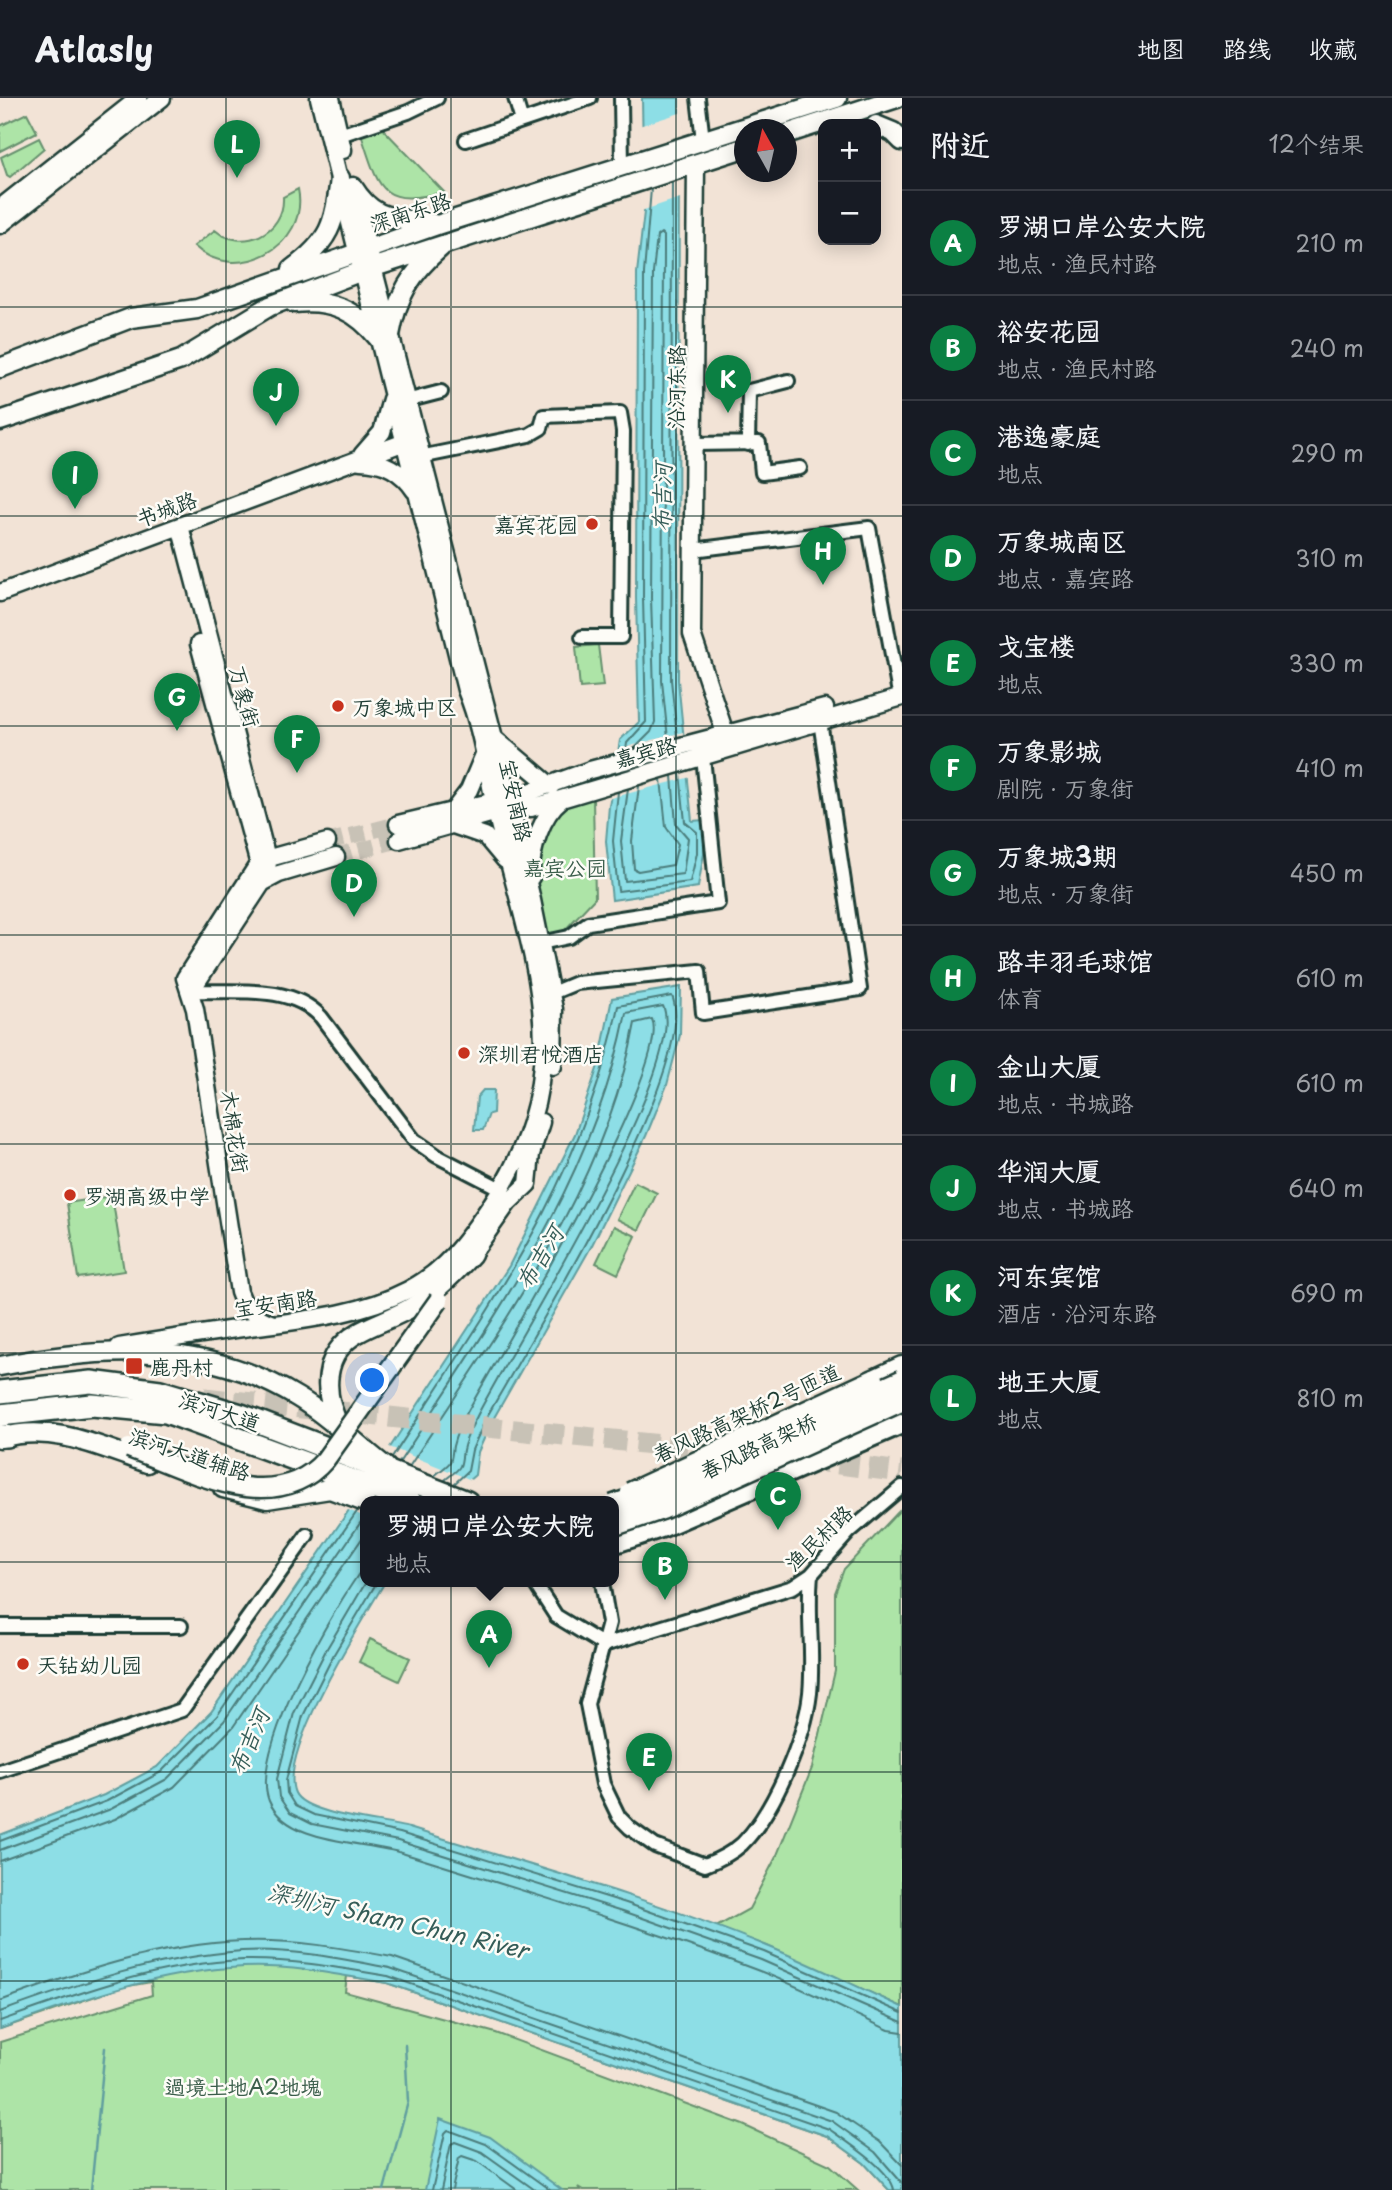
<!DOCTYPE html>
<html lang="zh">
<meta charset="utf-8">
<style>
:root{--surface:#171b24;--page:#242831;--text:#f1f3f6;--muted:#9ea1a6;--line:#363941;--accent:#0b8043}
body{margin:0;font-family:"Playpen Sans","LXGW WenKai TC",sans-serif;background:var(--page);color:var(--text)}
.controls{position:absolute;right:21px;top:21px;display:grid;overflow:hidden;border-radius:14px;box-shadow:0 4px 18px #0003}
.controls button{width:63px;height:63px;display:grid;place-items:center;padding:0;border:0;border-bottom:2px solid var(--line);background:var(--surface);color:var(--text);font:35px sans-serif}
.compass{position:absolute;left:734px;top:21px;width:63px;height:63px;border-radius:50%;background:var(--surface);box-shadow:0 4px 18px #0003;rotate:352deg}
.you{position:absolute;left:373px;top:1283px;width:24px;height:24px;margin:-18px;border:5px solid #fff;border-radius:50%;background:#1a73e8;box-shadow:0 0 0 10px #1a73e833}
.badge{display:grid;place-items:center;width:46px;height:46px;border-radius:50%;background:var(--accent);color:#fff;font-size:23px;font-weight:700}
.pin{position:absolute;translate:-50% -58px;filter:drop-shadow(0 2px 4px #0008)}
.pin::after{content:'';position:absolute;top:37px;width:24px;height:21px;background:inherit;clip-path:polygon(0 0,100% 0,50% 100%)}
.popup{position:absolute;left:360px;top:1398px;width:259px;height:91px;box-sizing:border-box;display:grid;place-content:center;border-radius:14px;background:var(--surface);filter:drop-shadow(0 2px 5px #0005);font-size:23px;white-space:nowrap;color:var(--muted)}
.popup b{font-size:26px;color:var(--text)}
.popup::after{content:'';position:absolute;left:50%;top:100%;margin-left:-14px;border:14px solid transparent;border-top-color:var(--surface)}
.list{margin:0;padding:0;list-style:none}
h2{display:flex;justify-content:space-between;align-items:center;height:91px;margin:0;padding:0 28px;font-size:30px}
h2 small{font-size:23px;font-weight:400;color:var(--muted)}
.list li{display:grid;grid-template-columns:46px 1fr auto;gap:21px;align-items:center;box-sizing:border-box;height:105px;padding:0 28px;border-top:2px solid var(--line)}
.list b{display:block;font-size:26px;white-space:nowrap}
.list p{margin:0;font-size:23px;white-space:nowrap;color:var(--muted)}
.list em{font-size:23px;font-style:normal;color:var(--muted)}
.map{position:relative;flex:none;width:902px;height:2092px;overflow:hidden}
header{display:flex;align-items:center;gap:42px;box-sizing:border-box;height:98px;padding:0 35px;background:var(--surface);border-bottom:2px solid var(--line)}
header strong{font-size:33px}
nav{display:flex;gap:38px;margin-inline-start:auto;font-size:24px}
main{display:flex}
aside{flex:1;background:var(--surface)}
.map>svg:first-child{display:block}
</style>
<header>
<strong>Atlasly</strong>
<nav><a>地图</a><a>路线</a><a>收藏</a></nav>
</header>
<main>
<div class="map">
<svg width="902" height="2092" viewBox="0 0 902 2092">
<rect width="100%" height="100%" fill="#f2e3d6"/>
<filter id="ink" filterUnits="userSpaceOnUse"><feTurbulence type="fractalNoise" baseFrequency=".0143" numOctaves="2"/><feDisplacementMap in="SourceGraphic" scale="14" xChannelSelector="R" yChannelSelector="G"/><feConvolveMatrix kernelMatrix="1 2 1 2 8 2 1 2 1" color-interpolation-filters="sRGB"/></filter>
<g filter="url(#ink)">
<!-- green -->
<path fill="#ade4a7" stroke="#66906e" stroke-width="2" d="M 27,15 L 37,34 L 0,53 L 0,28 Z
M 383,31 L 444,94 C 380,110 379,91 361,36 Z
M 39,40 L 44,50 L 10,79 L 7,77 L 1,59 Z
M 298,91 C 310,149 235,187 194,148 L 215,132 C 242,155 285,135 283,99 Z
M 598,547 L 603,588 L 580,590 L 576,549 Z
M 593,701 L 595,800 L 563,834 L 551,838 C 530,814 533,721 565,704 C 572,701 585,702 593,701 Z
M 635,1084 L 657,1095 L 639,1132 L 617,1121 Z
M 112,1098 L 124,1173 L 78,1180 L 67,1105 Z
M 614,1128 L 636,1138 L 618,1176 L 596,1165 Z
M 902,1410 L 902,1909 L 767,1848 L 716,1829 L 749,1811 L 777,1757 L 812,1670 L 835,1573 L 835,1495 L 844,1471 Z
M 370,1541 L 410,1560 L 399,1583 L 359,1564 Z
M 309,1860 L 835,2022 L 902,2092 L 889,2092 L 864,2065 L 827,2038 L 387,1885 L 347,1878 L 345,1894 L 496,1935 L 743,2027 L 830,2067 L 858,2092 L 583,2092 L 578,2089 L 580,2092 L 0,2092 L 0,1944 L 152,1897 L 151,1884 L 122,1889 L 0,1931 L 103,1876 Z"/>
<!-- water -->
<path fill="#8ddee6" stroke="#619e9f" stroke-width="2" d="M 642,0 L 679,0 L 678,582 L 692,723 L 704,722 L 704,755 L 698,789 L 612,802 L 606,743 L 609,708 L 620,642 L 639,624 L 636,500 L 637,175 L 644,114 Z
M 681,889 L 680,937 L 667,987 L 646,1038 L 591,1149 L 491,1325 L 478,1354 L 475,1377 L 444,1404 L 365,1404 L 365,1484 L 385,1484 C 363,1521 277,1656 295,1695 C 305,1717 385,1723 409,1730 C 528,1767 651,1800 767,1848 C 812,1866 857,1889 902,1909 L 902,2092 L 889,2092 L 864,2065 L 827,2038 L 387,1885 C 340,1877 292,1867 244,1869 C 159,1873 79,1902 0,1931 L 0,1737 L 104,1697 L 157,1669 L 211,1614 L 345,1418 L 509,1168 L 575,1036 L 599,965 L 612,900 Z
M 483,992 L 494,992 L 493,1015 L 489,1016 L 483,1032 L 474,1032 L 477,999 Z
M 440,2021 L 490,2039 L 562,2092 L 425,2092 Z"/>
<!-- pier -->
<path fill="#f2e3d6" d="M 683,14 L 683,99 L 641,113 L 639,28 Z
M 683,634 L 691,679 L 607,701 L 615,652 Z
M 387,1348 L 474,1383 L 449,1404 L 365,1404 L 365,1419 L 346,1411 Z"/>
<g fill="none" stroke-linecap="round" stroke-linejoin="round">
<!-- shore -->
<path stroke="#4b7d7b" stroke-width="2" d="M 672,84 L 671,582 L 677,639
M 635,650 L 651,634 L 655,624 L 651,500 L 653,175 L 657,138 L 661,135 L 664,138 L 664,155 L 662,583 L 668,641
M 626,653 L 627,645 L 646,624 L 643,500 L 644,175 L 651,91
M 639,688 L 632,743 L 634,771 L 638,773 L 673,767 L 678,746 L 666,729 L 661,681
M 628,691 L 621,743 L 625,783 L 683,776 L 688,740 L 676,726 L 672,678
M 618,694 L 613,743 L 618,793 L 690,784 L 697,755 L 697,734 L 685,724 L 680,675
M 392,1360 C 488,1211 582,1086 618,908 L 672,898 C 702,964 524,1253 485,1322 L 472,1352 L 468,1373 L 454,1386
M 399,1365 C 493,1220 591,1089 626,915 L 663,908 C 690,967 510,1252 477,1318 C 472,1328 465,1341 463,1352 C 462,1357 462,1364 460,1368 C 458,1373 449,1378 445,1382
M 409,1369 C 499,1230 605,1091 635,925 L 652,921 C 673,966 500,1255 470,1309 C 463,1321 456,1335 453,1348 C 452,1353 452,1360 450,1364 C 447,1369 438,1374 434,1378
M 365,1467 C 334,1509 249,1654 269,1703 C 287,1746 363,1743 402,1755 C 520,1792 638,1827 754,1871 C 800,1888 844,1912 889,1932 L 902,1934
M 366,1484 L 326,1552 L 294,1615 L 277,1681 L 279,1699 L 290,1715 L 312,1726 L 398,1743 L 623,1813 L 761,1862 L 902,1924
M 377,1484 L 334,1556 L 303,1618 L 286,1682 L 287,1695 L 295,1708 L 314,1717 L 400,1735 L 626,1805 L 764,1854 L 902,1915
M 0,1743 L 107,1703 L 161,1674 L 217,1618 L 358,1412
M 0,1752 L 111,1711 L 167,1681 L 224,1623 L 365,1418
M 0,1763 L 115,1721 L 174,1689 L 233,1629 L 365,1436
M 0,1903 C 78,1874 159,1846 243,1843 C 293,1841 343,1850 392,1859 L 836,2014 L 880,2044 L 902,2067
M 0,1914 C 79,1885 158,1859 242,1853 C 291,1850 342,1861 390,1870 L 832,2023 L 875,2054 L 902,2085
M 0,1923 C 78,1895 160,1865 244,1862 C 293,1861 341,1870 388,1878 L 829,2031 C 846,2043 891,2072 894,2092
M 432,2092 L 445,2035 L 448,2032 L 486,2046 L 550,2092
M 441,2092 L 451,2046 L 455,2044 L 482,2054 L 535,2092
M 452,2092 L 459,2060 L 462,2058 L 477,2063 L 517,2092"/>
<!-- stream -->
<path stroke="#619e9f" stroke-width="2.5" d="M 91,2092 L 105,1950
M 384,2092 L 408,2004 L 405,1947"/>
<!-- secondary-tunnel -->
<path stroke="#c8c2b6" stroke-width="16" stroke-dasharray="16 8" stroke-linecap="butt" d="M 327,744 L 398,726
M 336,759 L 399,742"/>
<!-- highway-tunnel -->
<path stroke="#c8c2b6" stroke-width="21" stroke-dasharray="21 10" stroke-linecap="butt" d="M 204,1300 L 730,1354
M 807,1362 L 902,1374"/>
<!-- street casing -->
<g stroke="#1f3d34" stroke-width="18">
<path id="street" d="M 515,0 L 522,23
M 621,0 L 622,68
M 698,0 L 703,42
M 340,37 L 408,14 L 437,0
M 466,42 L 590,0
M 406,303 L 441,294
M 695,346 L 759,345 L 762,375 L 800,370
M 748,346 L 749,293 L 788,283
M 420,359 L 529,337 L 541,330 L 544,318 L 620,315 L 623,333 L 621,539 L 582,539
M 693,452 L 869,430 L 898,590
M 541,845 L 569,839 L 588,825 L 718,805 L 703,659
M 191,893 C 233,895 290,885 321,919 L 414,1042 L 437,1058 L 501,1091
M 552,895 L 576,885 L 699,873 L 703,915 L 860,891 L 820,623
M 613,1449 L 664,1432 L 902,1329
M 534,1484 L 556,1518 L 604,1547 L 793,1489 L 811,1477 L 849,1434 L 902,1389
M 602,1484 L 609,1525 L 587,1606 L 603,1686 L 619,1719 L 630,1730 L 655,1748 L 705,1767 C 718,1762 731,1756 742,1746 C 774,1714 805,1640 810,1595 C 814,1556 807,1517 811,1477
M 0,1528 L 181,1528
M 0,1673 L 182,1612 L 307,1437"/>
</g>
<!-- secondary casing -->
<g stroke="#1f3d34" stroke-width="21">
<path id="secondary" d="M 331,0 L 343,52
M 696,65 L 692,536 L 725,635
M 353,91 L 501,667 L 532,802 L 554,911 L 553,968
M 0,110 L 139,0
M 0,127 L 162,0
M 362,357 L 382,334 L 391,301
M 360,363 C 384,363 402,373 415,393
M 180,428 L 268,764 L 266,778 L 260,788
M 0,495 L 405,344
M 199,546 L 261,774
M 494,640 L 551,688
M 453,713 L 469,692 L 485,654
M 398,726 L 524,696 L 590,672 L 825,610
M 453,727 L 485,738 L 505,762
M 399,742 L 511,710 L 531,710 L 902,599
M 531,779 C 530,753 541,717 562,701
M 191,893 L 262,785 L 279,776 L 336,759
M 472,1156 L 508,1105 L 528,1086 L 531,1056 L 541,1024
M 273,1226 C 257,1221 244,1210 239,1194 L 195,911 L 185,880 L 257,768 L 273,759 L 327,744
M 119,1249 C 162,1242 206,1235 250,1229 C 303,1222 360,1217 408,1192 C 445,1173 466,1144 489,1110 C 580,974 536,873 500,730 C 488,684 485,638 466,592 L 319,0"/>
</g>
<!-- primary casing -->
<g stroke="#1f3d34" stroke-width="23">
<path id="primary" d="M 876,27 L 893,34 L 902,43
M 786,36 L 897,0
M 353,89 C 376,126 397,118 434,126
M 292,171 C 330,143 335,126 340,80
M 294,205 C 331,201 356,212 379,241
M 390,237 C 397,198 411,175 441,149
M 0,270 L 131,220 L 197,211 L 437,127 L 837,0
M 0,323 L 181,262 L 270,208 L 362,173 L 744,50
M 0,1268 C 102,1248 205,1243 297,1299 C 329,1318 356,1346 386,1369
M 874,1281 L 902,1268
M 340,1329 C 322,1296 322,1255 358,1235 C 375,1225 394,1220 412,1209 C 435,1195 454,1176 472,1156
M 0,1340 C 52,1325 98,1348 147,1365
M 223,1390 L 267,1401 L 330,1391 L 365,1404
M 613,1439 L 675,1417 L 902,1317"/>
</g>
<!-- highway casing -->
<g stroke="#1f3d34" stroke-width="26">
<path id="highway" d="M 0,1294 L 91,1284 L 160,1293 L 241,1317 L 467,1404
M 0,1317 L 92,1307 L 166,1314 L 411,1404
M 0,1338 L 6,1338"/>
</g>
<!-- street -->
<use href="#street" stroke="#fdfcf7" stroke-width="12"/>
<!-- secondary -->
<use href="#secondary" stroke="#fdfcf7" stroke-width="16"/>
<!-- primary -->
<use href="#primary" stroke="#fdfcf7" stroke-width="18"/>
<!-- highway -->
<use href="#highway" stroke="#fdfcf7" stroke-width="21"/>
<!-- primary-bridge casing -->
<g stroke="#1f3d34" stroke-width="23" stroke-linecap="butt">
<path id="primary-bridge" d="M 129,1350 C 189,1372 274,1421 325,1362 L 439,1202
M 630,1394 L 874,1281"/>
</g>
<!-- highway-bridge casing -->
<g stroke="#1f3d34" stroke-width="26" stroke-linecap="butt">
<path id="highway-bridge" d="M 613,1408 L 671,1387 L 902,1283
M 613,1427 L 663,1410 L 902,1302"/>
</g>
<!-- primary-bridge -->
<use href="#primary-bridge" stroke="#fdfcf7" stroke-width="18"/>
<!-- highway-bridge -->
<use href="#highway-bridge" stroke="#fdfcf7" stroke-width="21"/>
</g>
</g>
<!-- grid -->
<path fill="none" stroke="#1f3d34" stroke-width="2" stroke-opacity="0.55" d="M 226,0 L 226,2092M 451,0 L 451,2092M 676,0 L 676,2092M 0,209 L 902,209M 0,418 L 902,418M 0,628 L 902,628M 0,837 L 902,837M 0,1046 L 902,1046M 0,1255 L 902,1255M 0,1464 L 902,1464M 0,1674 L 902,1674M 0,1883 L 902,1883"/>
<!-- markers -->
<g fill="#c8321e" stroke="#fdfcf7" stroke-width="2.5">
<circle cx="592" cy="426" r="7"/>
<circle cx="338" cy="608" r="7"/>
<circle cx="464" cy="955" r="7"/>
<circle cx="70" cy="1097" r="7"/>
<rect x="125" y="1259" width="18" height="18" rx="3.5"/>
<circle cx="23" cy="1566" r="7"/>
</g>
<g text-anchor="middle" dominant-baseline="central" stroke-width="5" stroke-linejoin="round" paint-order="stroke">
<!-- street labels -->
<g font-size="21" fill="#1f3d34" stroke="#fdfcf7">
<text transform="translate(410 113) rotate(-18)">深南东路</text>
<text transform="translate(675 289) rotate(-89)">沿河东路</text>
<text transform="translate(166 410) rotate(-20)">书城路</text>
<text transform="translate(246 598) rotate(75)">万象街</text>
<text transform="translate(645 653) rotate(-15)">嘉宾路</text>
<text transform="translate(517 702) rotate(78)">宝安南路</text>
<text transform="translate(236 1033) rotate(81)">木棉花街</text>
<text transform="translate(275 1204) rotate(-8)">宝安南路</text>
<text transform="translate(220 1312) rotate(18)">滨河大道</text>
<text transform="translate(746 1314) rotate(-25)">春风路高架桥2号匝道</text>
<text transform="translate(758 1347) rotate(-25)">春风路高架桥</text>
<text transform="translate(190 1355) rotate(18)">滨河大道辅路</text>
<text transform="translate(818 1439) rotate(-44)">渔民村路</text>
</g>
<!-- poi labels -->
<g font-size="21" fill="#1f3d34" stroke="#fdfcf7" text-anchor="start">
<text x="578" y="426" text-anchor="end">嘉宾花园</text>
<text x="352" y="608">万象城中区</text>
<text x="478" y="955">深圳君悦酒店</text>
<text x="84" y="1097">罗湖高级中学</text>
<text x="150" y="1268">鹿丹村</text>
<text x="37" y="1566">天钻幼儿园</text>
</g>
<!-- park labels -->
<g font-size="21" fill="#3b5e4b" stroke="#fdfcf7">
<text x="565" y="769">嘉宾公园</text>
<text x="243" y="1988">過境土地A2地塊</text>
</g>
<!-- water labels -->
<g font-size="23" font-style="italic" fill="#355d58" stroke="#fdfcf7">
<text transform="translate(661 399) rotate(-89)">布吉河</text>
<text transform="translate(539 1159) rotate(-59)">布吉河</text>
<text transform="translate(248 1643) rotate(-67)">布吉河</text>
<text transform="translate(398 1822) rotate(13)">深圳河 Sham Chun River</text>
</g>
</g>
</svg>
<div class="controls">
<button>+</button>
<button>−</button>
</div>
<svg class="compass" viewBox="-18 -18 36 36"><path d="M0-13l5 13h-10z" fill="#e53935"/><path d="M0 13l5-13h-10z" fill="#9ea1a6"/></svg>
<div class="you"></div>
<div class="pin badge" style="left:489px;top:1570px">A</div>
<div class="popup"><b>罗湖口岸公安大院</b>地点</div>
<div class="pin badge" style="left:665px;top:1502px">B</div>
<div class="pin badge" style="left:778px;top:1432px">C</div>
<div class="pin badge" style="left:354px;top:819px">D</div>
<div class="pin badge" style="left:649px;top:1693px">E</div>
<div class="pin badge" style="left:297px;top:675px">F</div>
<div class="pin badge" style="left:177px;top:633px">G</div>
<div class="pin badge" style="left:823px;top:487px">H</div>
<div class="pin badge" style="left:75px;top:411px">I</div>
<div class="pin badge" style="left:276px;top:328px">J</div>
<div class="pin badge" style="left:728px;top:315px">K</div>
<div class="pin badge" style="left:237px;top:80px">L</div>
</div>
<aside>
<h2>附近<small>12个结果</small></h2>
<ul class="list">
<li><span class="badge">A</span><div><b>罗湖口岸公安大院</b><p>地点 · 渔民村路</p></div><em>210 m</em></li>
<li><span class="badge">B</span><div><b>裕安花园</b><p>地点 · 渔民村路</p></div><em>240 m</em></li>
<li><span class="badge">C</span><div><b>港逸豪庭</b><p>地点</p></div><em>290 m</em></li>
<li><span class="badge">D</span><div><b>万象城南区</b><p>地点 · 嘉宾路</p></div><em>310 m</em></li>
<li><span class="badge">E</span><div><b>戈宝楼</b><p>地点</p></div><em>330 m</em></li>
<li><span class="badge">F</span><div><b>万象影城</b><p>剧院 · 万象街</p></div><em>410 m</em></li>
<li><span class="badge">G</span><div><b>万象城3期</b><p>地点 · 万象街</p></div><em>450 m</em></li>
<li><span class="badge">H</span><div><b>路丰羽毛球馆</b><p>体育</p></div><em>610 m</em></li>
<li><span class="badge">I</span><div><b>金山大厦</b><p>地点 · 书城路</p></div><em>610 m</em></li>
<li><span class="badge">J</span><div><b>华润大厦</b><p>地点 · 书城路</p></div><em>640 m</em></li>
<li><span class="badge">K</span><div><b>河东宾馆</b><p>酒店 · 沿河东路</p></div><em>690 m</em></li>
<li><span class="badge">L</span><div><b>地王大厦</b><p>地点</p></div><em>810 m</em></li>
</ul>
</aside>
</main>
